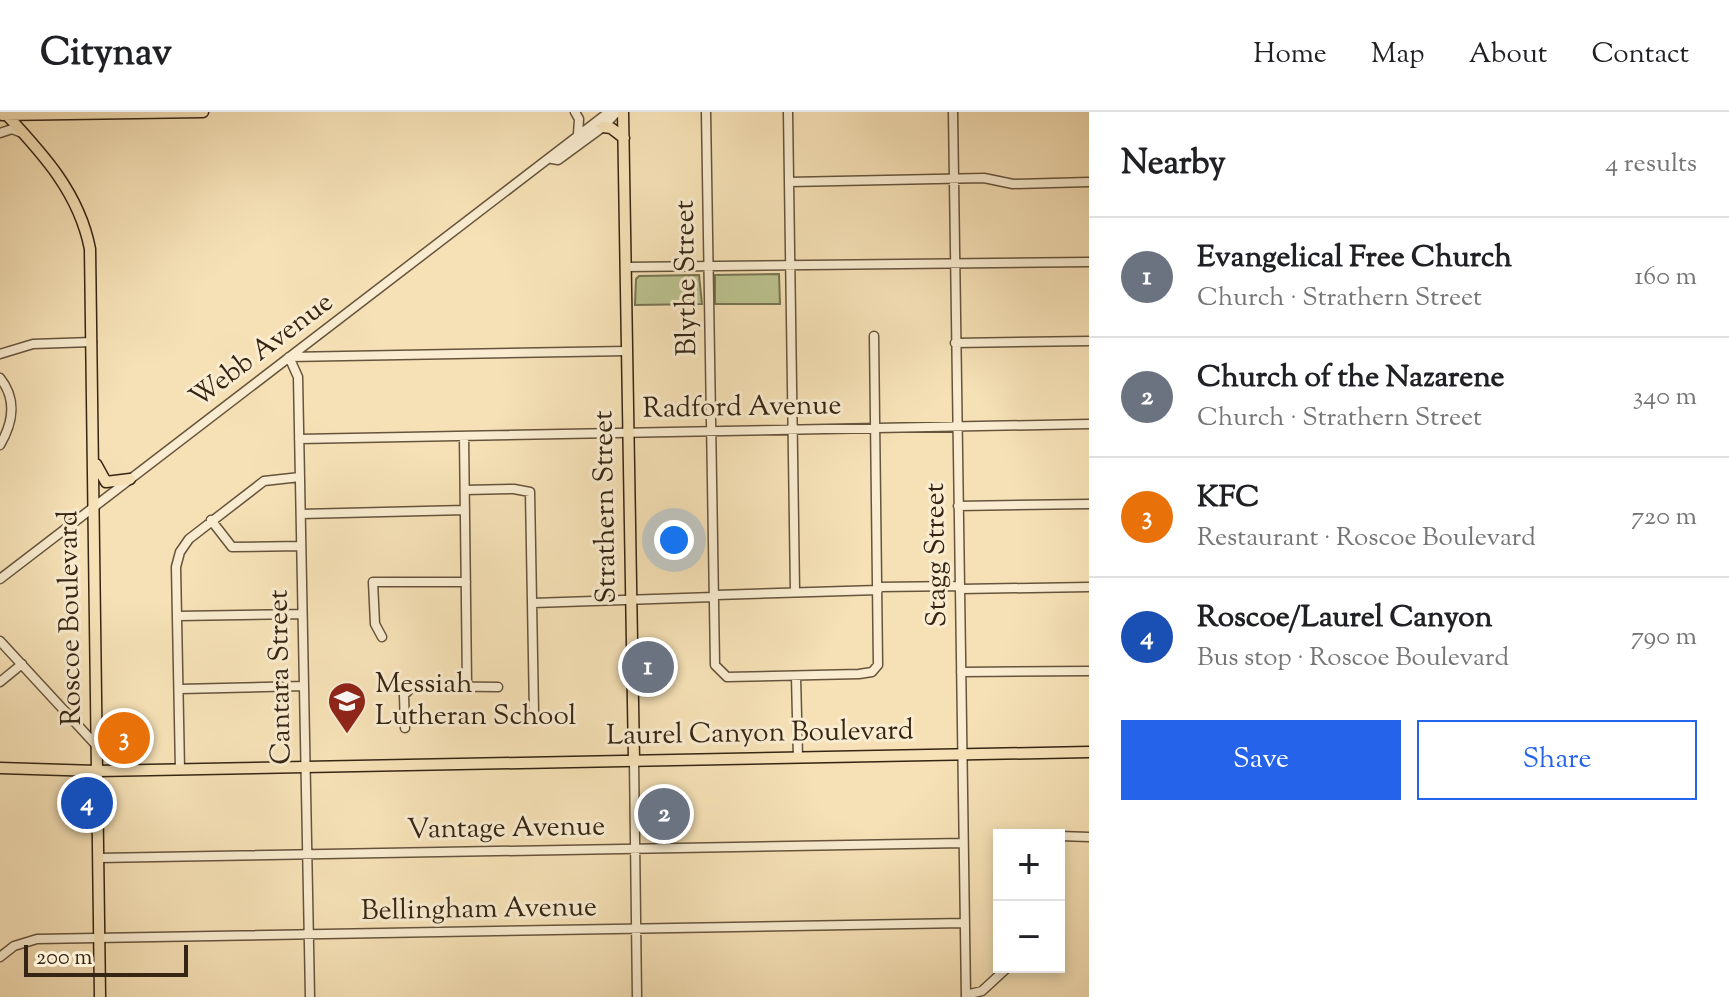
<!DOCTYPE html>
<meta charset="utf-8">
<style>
:root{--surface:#fff;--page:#f6f6f6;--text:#202124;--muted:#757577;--line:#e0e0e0;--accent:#2563eb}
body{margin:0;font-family:"Sorts Mill Goudy",serif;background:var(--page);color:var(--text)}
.controls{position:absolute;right:24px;bottom:24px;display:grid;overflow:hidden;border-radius:0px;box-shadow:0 4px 12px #0003}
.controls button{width:72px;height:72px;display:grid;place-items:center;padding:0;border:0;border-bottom:2px solid var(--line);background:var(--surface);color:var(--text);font:40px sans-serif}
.scale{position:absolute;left:24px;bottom:20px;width:164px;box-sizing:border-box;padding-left:8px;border:4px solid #362514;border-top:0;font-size:22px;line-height:28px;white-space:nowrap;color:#362514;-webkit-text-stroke:6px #f9ecd0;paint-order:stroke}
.you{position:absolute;left:674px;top:428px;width:28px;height:28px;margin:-20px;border:6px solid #fff;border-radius:50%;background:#1a73e8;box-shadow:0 0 0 12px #1a73e833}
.badge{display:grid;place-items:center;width:52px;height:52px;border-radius:50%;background:var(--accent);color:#fff;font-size:26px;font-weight:700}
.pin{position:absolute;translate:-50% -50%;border:4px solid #fff;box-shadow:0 2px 8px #0006}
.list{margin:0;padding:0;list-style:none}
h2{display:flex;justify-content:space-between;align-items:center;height:104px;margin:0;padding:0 32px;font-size:34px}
h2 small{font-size:26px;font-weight:400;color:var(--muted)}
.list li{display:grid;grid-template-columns:52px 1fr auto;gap:24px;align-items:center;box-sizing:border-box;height:120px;padding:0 32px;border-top:2px solid var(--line)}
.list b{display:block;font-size:30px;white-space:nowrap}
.list p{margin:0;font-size:26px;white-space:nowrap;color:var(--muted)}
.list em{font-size:26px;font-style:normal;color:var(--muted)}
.actions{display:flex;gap:16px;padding:24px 32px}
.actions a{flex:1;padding:18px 0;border:2px solid var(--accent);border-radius:0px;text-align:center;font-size:28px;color:var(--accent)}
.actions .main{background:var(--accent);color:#fff}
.map{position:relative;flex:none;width:1089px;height:885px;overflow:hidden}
header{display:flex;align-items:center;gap:48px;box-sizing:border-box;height:112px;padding:0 40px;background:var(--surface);border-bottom:2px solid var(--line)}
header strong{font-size:38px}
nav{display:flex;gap:44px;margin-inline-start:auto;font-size:28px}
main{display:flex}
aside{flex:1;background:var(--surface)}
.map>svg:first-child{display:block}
</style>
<header>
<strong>Citynav</strong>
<nav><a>Home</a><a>Map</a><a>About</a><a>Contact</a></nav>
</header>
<main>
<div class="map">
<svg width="1089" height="885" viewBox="0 0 1089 885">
<rect width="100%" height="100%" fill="#f6e1b6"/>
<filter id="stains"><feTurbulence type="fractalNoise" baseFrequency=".0025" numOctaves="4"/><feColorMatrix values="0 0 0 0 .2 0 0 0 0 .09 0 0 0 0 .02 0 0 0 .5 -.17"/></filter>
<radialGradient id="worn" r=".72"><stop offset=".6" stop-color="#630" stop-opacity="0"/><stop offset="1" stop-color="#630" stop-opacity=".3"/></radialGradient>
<!-- green -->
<path fill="#bbc38f" stroke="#787452" stroke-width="2" d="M 779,162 L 780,192 L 715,192 L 715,163 Z
M 699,163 L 702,192 L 635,193 L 636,167 L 639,164 Z"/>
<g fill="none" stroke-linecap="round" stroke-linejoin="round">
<!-- minor casing -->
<g stroke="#66543c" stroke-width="11">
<path id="minor" d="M 575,0 L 579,7 L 578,22
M 706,0 L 715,553 L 727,565 L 859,562 L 872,560 L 878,553 L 874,224
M 788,0 L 795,480
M 953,0 L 966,885
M 0,21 L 12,17 L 22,21
M 552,47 L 558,48 L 603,15 L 617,0
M 789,70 L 984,66 L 1013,72 L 1089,70
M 626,155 L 1089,150
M 955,231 L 1089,229
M 0,242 L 33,232 L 92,230
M 0,266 C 17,287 13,311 0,333
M 464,324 L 467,572
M 299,327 L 1089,312
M 465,378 L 514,377 L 530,380 L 534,600
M 958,394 L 1089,392
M 301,402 L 465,398
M 211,408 L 232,435 L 301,434
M 0,467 L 609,0
M 878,475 L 960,474
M 960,477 L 1089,475
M 716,483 L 878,478
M 533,491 L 714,485
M 178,504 L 302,502
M 382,525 L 375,512 L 373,470 L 466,470
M 0,529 L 96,633
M 961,560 L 1089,559
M 796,564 L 798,646
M 0,570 L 22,552
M 180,577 L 304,574
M 405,616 L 404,583 L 413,574 L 498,575
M 634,649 L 637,885
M 180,658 L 176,455 L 180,440 L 189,427 L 264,369 L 300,365
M 1059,724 L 1089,725
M 98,746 L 963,731
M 0,845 L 14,834 L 37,827 L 964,811
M 966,883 L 982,879 L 1008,855
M 310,885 L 298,265 L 289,245 L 627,239"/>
</g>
<!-- major casing -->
<g stroke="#362514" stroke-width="13">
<path id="major" d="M 4,0 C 42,41 79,80 90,137 L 100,885
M 623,0 L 634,649
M 2,3 L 203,0
M 603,15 L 611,16 L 624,26
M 96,352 L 106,370 L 130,367
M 0,656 L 97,659 L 1089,640"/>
</g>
<!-- minor -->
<use href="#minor" stroke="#f9ecd0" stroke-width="8"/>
<!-- major -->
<use href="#major" stroke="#f6e1b6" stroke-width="10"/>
</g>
<!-- icons -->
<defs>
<g id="school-pin" transform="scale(2)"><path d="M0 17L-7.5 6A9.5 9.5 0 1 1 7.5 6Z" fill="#8f2418" stroke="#f9ecd0"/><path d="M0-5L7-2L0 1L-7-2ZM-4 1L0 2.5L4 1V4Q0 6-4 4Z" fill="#fff"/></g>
</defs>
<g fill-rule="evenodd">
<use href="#school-pin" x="347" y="589"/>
</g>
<g text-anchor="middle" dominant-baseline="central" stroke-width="6" stroke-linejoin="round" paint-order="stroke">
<!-- street labels -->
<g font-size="28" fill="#362514" stroke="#f9ecd0">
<text transform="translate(687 166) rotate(-91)">Blythe Street</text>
<text transform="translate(262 239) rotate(-37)">Webb Avenue</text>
<text transform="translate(742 296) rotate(-1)">Radford Avenue</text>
<text transform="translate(606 395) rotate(-91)">Strathern Street</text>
<text transform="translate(937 443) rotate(-91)">Stagg Street</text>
<text transform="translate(71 506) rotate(-91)">Roscoe Boulevard</text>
<text transform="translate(281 565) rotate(-91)">Cantara Street</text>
<text transform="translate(760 622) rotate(-1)">Laurel Canyon Boulevard</text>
<text transform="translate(506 717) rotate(-1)">Vantage Avenue</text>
<text transform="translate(479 798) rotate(-1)">Bellingham Avenue</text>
</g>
<!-- poi labels -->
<g font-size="28" fill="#362514" stroke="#f9ecd0" text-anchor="start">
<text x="375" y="573">Messiah<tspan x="375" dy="32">Lutheran School</tspan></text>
</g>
</g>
<rect width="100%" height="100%" filter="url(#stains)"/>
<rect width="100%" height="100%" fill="url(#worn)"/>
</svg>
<div class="controls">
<button>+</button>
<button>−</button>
</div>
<div class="scale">200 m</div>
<div class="you"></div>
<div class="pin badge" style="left:648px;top:555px;background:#6b7280">1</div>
<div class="pin badge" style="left:664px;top:702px;background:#6b7280">2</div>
<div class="pin badge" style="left:124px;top:626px;background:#e8710a">3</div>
<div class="pin badge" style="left:87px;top:691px;background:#1a4fb4">4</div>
</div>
<aside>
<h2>Nearby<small>4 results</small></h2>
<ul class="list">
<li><span class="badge" style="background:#6b7280">1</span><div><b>Evangelical Free Church</b><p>Church · Strathern Street</p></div><em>160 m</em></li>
<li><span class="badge" style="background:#6b7280">2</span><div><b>Church of the Nazarene</b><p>Church · Strathern Street</p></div><em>340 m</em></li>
<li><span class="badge" style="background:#e8710a">3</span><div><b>KFC</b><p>Restaurant · Roscoe Boulevard</p></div><em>720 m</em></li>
<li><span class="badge" style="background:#1a4fb4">4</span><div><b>Roscoe/Laurel Canyon</b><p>Bus stop · Roscoe Boulevard</p></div><em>790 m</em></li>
</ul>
<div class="actions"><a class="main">Save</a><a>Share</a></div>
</aside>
</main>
